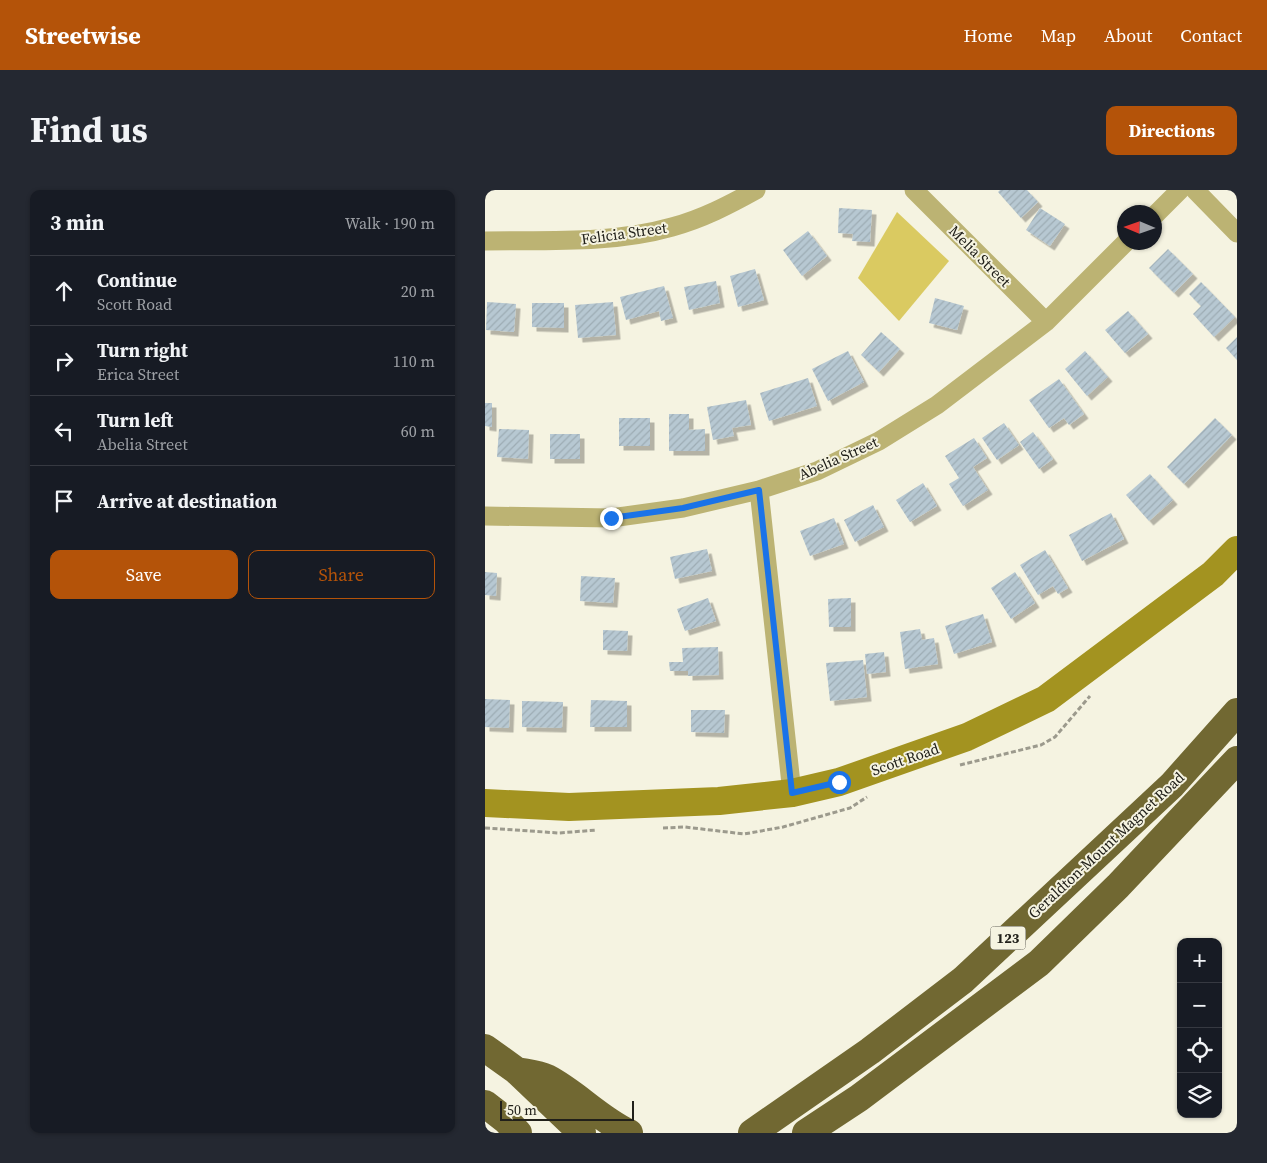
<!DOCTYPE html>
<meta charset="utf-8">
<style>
:root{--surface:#171b24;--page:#242831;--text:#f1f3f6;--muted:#9ea1a6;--line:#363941;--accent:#b45309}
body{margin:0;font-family:"Source Serif 4",serif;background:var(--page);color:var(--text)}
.controls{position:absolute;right:15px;bottom:15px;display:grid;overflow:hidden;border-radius:10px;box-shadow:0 1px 4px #0004}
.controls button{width:45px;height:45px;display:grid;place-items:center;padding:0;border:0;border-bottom:1px solid var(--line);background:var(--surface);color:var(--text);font:25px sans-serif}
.compass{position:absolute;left:632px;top:15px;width:45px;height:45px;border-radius:50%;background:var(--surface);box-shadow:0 1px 4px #0004;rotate:272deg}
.scale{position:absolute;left:15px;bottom:12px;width:134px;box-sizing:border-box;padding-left:5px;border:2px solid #21201a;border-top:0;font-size:14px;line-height:18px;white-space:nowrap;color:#21201a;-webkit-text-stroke:4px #f5f3e1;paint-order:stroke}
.stop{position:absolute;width:15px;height:15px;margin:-11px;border:4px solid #1a73e8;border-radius:50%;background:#fff}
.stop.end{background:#1a73e8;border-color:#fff;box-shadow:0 1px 5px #0008}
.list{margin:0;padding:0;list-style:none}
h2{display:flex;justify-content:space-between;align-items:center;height:65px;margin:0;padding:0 20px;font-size:21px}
h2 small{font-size:16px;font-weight:400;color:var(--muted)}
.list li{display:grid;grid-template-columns:32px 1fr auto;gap:15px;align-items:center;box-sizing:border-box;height:70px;padding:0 20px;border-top:1px solid var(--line)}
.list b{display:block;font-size:19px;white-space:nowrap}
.list p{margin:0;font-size:16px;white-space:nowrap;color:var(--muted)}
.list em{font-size:16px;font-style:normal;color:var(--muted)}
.actions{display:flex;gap:10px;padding:15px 20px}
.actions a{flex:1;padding:11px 0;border:1px solid var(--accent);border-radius:10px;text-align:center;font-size:18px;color:var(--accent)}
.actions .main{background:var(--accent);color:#fff}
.icon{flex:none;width:28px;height:28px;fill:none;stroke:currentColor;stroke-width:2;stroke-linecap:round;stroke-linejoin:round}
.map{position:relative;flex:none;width:752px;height:943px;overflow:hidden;border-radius:10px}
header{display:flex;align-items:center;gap:30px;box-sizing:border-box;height:70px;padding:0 25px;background:var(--accent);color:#fff}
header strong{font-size:24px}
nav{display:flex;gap:28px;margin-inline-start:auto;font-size:18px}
.intro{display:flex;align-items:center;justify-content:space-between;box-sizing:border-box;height:120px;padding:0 30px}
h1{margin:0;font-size:35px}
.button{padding:12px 22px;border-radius:10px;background:var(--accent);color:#fff;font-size:18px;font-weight:700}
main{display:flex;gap:30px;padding:0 30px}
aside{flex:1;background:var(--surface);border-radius:10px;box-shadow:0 1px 4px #0004}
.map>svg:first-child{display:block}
</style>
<header>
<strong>Streetwise</strong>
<nav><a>Home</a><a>Map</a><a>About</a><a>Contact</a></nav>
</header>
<div class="intro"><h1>Find us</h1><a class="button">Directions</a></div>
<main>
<aside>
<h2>3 min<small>Walk · 190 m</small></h2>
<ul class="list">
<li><svg class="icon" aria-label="ahead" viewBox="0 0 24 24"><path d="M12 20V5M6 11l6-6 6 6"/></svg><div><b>Continue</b><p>Scott Road</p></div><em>20 m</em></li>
<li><svg class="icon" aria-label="right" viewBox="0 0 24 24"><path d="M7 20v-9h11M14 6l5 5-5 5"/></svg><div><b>Turn right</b><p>Erica Street</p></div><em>110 m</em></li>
<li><svg class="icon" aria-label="left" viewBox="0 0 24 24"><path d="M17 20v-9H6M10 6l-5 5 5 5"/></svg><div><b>Turn left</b><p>Abelia Street</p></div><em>60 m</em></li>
<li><svg class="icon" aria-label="arrive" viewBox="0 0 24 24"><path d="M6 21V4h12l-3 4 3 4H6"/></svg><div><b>Arrive at destination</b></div></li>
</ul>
<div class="actions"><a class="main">Save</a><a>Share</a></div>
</aside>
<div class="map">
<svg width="752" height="943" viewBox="0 0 752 943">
<defs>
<pattern id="building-hatch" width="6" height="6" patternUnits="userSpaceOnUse" patternTransform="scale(1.25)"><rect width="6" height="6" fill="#b7c8d2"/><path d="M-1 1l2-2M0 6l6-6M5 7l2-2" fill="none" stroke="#9dacb4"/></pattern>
<filter id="shadow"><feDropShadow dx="4.5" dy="4.5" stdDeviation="0" flood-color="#0004"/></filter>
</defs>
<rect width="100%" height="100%" fill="#f5f3e1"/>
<!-- water -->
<path fill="#daca61" d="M 412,22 L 464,71 L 414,131 L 373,88 Z"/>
<!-- building -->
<path fill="url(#building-hatch)" filter="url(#shadow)" d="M 515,0 L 542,0 L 553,12 L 536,28 L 513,2 Z
M 354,18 L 387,20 L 385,52 L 367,51 L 368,44 L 353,43 Z
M 555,18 L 580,34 L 565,56 L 541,40 Z
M 323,41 L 342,66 L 317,86 L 298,60 Z
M 683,59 L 708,84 L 689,103 L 664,78 Z
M 270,79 L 279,110 L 253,117 L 245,86 Z
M 231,91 L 235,113 L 204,120 L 199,97 Z
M 716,92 L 750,127 L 729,147 L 708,124 L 716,116 L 704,104 Z
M 179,96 L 188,128 L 176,131 L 174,121 L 141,130 L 135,107 Z
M 450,108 L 479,116 L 472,140 L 444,133 Z
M 2,112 L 31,114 L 29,142 L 1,140 Z
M 128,112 L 131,145 L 93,148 L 90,115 Z
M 47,113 L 79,113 L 79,138 L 47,137 Z
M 643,121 L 663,144 L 640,163 L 620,140 Z
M 396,142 L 415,159 L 394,182 L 376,165 Z
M 752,147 L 752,170 L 741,158 Z
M 363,161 L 379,192 L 343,211 L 327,179 Z
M 600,161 L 623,187 L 602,206 L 580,179 Z
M 323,188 L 332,216 L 284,231 L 275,203 Z
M 574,189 L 599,224 L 584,235 L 579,228 L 564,238 L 544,210 Z
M 261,210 L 266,235 L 247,238 L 249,246 L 228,250 L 222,217 Z
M 0,213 L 7,213 L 7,237 L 0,236 Z
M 184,224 L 204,224 L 204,240 L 220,239 L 220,261 L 184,261 Z
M 134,228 L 165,228 L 165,256 L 134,256 Z
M 730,228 L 747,245 L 699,294 L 682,277 Z
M 519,233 L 534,255 L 512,270 L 497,248 Z
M 14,239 L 44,240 L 43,269 L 12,267 Z
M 548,242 L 568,269 L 554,279 L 535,252 Z
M 65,244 L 95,244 L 95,269 L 65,269 Z
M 489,248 L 502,268 L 488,277 L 503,300 L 478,316 L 464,294 L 474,288 L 460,266 Z
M 665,284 L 688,310 L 664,331 L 641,305 Z
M 438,293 L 452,316 L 425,332 L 411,310 Z
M 388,315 L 399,337 L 370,352 L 359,330 Z
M 626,323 L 639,349 L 597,371 L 584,345 Z
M 349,328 L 359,354 L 325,366 L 315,341 Z
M 222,359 L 227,381 L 190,389 L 185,367 Z
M 560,360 L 583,398 L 573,404 L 568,396 L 553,405 L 535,375 Z
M 0,382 L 12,383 L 11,406 L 0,405 Z
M 530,382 L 550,413 L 526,429 L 506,398 Z
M 96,386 L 130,388 L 128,413 L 95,411 Z
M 223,408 L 231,431 L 200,441 L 192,419 Z
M 366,408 L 366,437 L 344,437 L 343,409 Z
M 498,424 L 507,452 L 469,464 L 460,436 Z
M 435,439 L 437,450 L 449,448 L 453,474 L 420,479 L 415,442 Z
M 118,440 L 143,441 L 142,461 L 118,460 Z
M 233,457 L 234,485 L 203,486 L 203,481 L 185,481 L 184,472 L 198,472 L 197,458 Z
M 399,462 L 401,482 L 382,484 L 380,464 Z
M 378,470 L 382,507 L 345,511 L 341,473 Z
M 0,509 L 25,510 L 24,538 L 0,537 Z
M 106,510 L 142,511 L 142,537 L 105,537 Z
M 37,511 L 78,512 L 77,538 L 37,537 Z
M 206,520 L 240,520 L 239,543 L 206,542 Z"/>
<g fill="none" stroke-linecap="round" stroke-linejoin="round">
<!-- path -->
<path stroke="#9c9a8d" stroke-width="3" stroke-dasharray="5 2.5" stroke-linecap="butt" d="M 475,575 L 556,555 L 570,547 L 605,506
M 0,638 L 74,643 L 112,640
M 178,638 L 200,637 L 259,644 L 298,637 L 365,618 L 382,607"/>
<!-- street -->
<path stroke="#bcb373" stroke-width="19" d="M 429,0 L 561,132
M 710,0 L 752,43
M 670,25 L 695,0
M 0,51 C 62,50 127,54 187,37 C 217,29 244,15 271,0
M 274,300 L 307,603
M 0,326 L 126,328 L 198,318 L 274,300 L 332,281 L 394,251 L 452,215 L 561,132 L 641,52"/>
<!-- secondary -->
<path stroke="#a39320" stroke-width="28" d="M 0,613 L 84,617 L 234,611 L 307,603 L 354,592 L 482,547 L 561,509 L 728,384 L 752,360"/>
<!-- highway -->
<path stroke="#716832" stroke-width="28" d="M 0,858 L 32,881 L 97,943
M 32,881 C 41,883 53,884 62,888 C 91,903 114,929 144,943
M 0,914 L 21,930 L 33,943
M 267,943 L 385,861 L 478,790 L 687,595 L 752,522
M 321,943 L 374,908 L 554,773 L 633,696 L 752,570"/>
</g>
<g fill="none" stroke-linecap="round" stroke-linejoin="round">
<!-- route -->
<path stroke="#1a73e8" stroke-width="6" d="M 126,328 L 198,318 L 274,300 L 307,603 L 354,592"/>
</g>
<g text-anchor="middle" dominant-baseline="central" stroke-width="4" stroke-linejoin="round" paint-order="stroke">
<!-- shield labels -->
<rect fill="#f5f3e1" stroke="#615f56" stroke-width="1" x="505.5" y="736.5" width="35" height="23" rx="4"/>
<g font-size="14" font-weight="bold" fill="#21201a">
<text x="523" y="748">123</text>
</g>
<!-- street labels -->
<g font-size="15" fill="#21201a" stroke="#f5f3e1">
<text transform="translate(139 43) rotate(-8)">Felicia Street</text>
<text transform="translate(495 66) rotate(45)">Melia Street</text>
<text transform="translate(353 268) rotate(-24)">Abelia Street</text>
<text transform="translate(420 569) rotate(-19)">Scott Road</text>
<text transform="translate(621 655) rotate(-43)">Geraldton-Mount Magnet Road</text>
</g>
</g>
</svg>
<div class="controls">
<button>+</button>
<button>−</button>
<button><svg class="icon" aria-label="locate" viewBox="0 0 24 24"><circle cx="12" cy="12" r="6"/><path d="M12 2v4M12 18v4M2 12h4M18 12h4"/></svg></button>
<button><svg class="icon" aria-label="layers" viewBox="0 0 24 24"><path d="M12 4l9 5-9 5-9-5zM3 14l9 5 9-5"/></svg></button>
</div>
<svg class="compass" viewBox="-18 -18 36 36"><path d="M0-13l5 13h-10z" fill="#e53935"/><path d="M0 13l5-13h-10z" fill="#9ea1a6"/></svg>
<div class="scale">50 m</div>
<div class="stop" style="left:354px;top:592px"></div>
<div class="stop end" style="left:126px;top:328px"></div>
</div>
</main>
